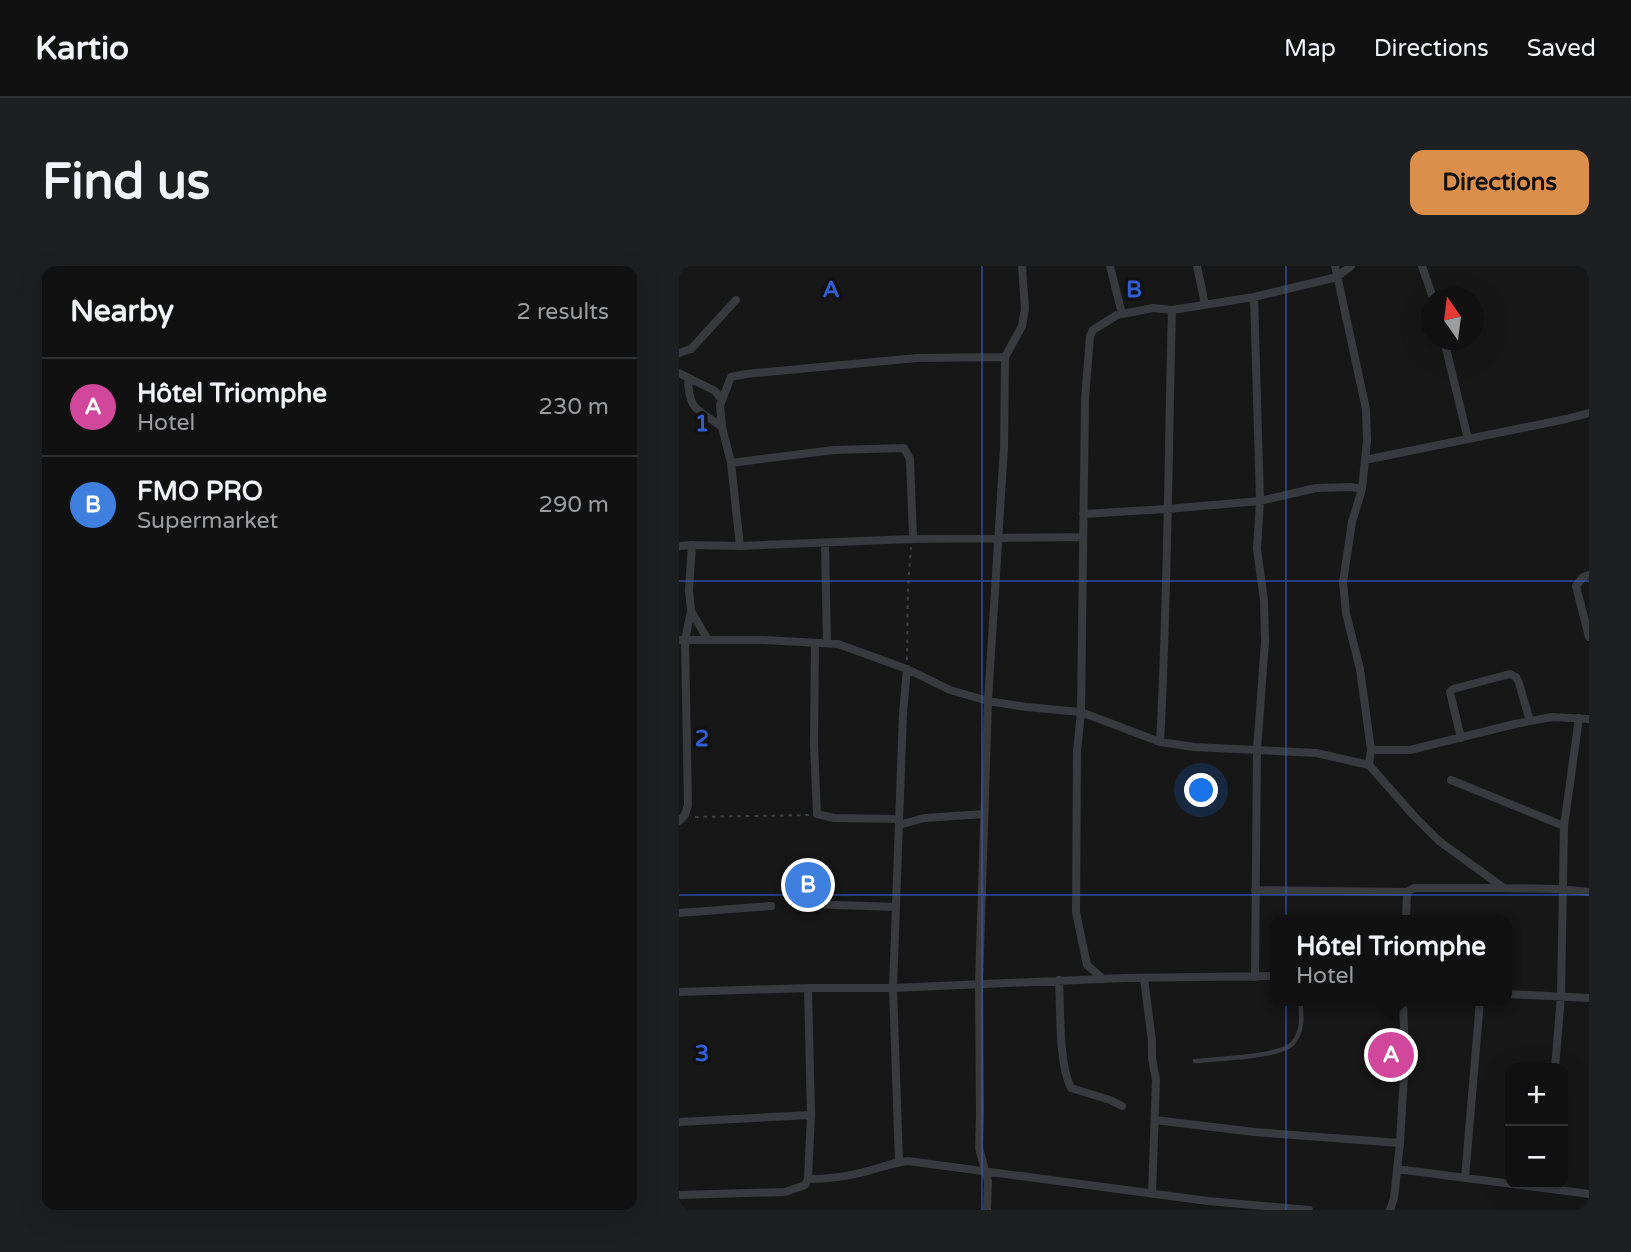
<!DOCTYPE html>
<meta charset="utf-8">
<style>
:root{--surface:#111112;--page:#1e1f20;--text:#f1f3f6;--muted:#9c9d9f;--line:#303132;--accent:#dc8e4b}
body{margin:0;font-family:"Varela Round",sans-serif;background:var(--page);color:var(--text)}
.controls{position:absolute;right:21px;bottom:21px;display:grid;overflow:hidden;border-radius:14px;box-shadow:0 7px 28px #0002}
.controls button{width:63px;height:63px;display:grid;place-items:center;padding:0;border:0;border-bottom:2px solid var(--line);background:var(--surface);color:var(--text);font:35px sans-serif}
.compass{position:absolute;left:742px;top:21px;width:63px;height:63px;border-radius:50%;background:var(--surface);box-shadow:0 7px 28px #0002;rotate:346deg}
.you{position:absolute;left:523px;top:525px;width:24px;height:24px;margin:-18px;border:5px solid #fff;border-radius:50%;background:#1a73e8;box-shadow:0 0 0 10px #1a73e833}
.badge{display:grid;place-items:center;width:46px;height:46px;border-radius:50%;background:var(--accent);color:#fff;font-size:23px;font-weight:700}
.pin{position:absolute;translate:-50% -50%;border:4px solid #fff;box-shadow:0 2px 7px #0006}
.popup{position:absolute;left:591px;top:649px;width:242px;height:91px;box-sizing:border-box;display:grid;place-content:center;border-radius:14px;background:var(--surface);filter:drop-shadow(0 2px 5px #0005);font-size:23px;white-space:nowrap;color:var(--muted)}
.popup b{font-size:26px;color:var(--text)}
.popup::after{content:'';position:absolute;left:50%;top:100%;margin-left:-14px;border:14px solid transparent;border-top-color:var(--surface)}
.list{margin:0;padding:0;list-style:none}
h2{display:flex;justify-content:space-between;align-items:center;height:91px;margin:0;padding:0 28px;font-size:30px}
h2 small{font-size:23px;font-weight:400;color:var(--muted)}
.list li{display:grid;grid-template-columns:46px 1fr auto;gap:21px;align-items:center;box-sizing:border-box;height:98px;padding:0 28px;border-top:2px solid var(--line)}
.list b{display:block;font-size:26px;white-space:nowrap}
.list p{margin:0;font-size:23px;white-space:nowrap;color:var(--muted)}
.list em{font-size:23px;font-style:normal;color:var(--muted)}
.map{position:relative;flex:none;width:910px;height:944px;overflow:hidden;border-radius:14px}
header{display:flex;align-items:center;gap:42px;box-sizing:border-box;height:98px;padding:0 35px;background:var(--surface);border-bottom:2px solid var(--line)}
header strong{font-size:33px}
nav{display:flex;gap:38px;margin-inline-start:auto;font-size:24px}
.intro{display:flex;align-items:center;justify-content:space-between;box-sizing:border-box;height:168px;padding:0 42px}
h1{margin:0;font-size:49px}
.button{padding:18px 32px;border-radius:14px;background:var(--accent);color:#111;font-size:24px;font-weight:700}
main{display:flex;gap:42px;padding:0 42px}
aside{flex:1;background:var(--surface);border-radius:14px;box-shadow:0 7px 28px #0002}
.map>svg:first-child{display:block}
</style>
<header>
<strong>Kartio</strong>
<nav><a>Map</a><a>Directions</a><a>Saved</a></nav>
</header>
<div class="intro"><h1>Find us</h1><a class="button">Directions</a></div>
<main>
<aside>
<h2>Nearby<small>2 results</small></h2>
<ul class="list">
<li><span class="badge" style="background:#d1479c">A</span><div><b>Hôtel Triomphe</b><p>Hotel</p></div><em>230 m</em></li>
<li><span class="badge" style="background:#3f7fe0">B</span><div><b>FMO PRO</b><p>Supermarket</p></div><em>290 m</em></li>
</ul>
</aside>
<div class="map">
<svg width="910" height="944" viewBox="0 0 910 944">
<rect width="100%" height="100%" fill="#171718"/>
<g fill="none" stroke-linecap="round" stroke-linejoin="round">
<!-- path -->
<path stroke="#3e4144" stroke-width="2" stroke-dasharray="3.5 5" stroke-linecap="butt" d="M 228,394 L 229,320 L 232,281
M 16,551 L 130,549"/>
<!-- service -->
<path stroke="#383a3d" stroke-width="4.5" d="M 516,795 C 536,793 603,791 614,777 C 624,765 623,750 621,735"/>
<!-- minor -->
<path stroke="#383a3d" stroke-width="8" d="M 431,0 L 443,48
M 518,0 L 526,38
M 656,0 L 687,143 L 688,175 L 683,223 L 673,256 L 664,316 L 667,347 L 681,403 L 692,484 L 690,499
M 743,0 L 754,32
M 575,31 L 581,235 L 578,283 L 585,335 L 586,376 L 578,484 L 576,711
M 493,44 L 575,31 L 654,12 L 659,10 L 672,0
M 765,74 L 789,173
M 0,87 L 12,83 L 57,34
M 0,107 L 36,125 L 43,134
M 9,113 C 10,147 20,143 43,161
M 686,194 L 887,153 L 910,147
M 52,197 L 155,184 L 225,182 L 231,193 L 234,271 L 233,273
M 404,248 L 488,243 L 581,235 L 637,222 L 672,221 L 683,223
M 146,277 L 148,377
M 13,279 L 61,280 L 233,273 L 403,271
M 0,280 L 13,279 L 10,324 L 12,345 L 6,374 L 9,539 L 6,549 L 0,555
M 61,280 L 52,197 L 43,161 L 41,139 L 52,111 L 67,108 L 238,92 L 326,91
M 910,309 L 904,311 L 897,320 L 910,371
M 12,345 L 29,374
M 0,374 L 85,374 L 159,378 L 228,403 L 271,424 L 309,435 L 347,441 L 402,446 L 481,476 L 515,481 L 637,487 L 690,499 L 735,550 L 760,575 L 825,622 L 880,623 L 910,626
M 136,377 L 135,479 L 138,548 L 155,552 L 220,553
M 782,472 L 771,426 L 774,423 L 831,408 L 837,411 L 840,417 L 851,455
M 692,484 L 731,484 L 836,458 L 873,451 L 910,453
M 772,514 L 885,560
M 220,559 L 245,552 L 305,548
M 576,624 L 728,626
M 127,638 L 217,641
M 0,647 L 92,640
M 727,654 L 728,626 L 735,622 L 825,622
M 465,712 L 473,776 L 473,792 L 477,814 L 473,928
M 424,713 L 408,699 L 397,646 L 398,485 L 402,446 L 406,133 L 411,70 L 414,64 L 438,49 L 474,42 L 493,44 C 489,188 489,332 481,476
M 380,714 C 382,744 379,796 392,822 L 431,834 L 443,840
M 0,726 L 129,722 L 214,722 L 446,712 L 596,710
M 828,728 L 910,732
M 876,802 L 882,730 L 885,560 L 900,452
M 476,854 L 575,866 L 721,877
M 0,856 L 132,849
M 220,896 L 214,722 L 224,447 L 228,403
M 718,903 L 910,928
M 786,912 L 801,735
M 129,913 C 149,913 166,911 185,906 C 202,902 211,897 229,895 L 529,935 L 630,944
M 0,929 L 106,926 L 126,919 L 129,913 L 132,849 L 129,722
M 308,944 L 309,915 L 300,882 L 301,849 L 300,717 L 309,435 L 325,182 L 326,91 L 343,60 L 346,43 L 343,0
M 711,944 L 715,932 L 721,877 L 726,791 L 724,735"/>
</g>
<!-- grid -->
<path fill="none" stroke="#325dd3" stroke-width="2" stroke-opacity="0.55" d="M 303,0 L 303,944M 607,0 L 607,944M 0,315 L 910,315M 0,629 L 910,629"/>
<g font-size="23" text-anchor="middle" font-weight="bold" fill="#325dd3" stroke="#121213" stroke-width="7" stroke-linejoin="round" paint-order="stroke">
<text x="152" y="31">A</text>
<text x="455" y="31">B</text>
<text x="23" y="165">1</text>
<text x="23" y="480">2</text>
<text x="23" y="795">3</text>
</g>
</svg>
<div class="controls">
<button>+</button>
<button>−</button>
</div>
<svg class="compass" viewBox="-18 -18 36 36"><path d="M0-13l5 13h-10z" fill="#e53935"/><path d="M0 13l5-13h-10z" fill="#9c9d9f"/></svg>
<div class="you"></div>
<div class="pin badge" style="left:712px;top:789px;background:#d1479c">A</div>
<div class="popup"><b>Hôtel Triomphe</b>Hotel</div>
<div class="pin badge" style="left:129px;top:619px;background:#3f7fe0">B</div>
</div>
</main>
